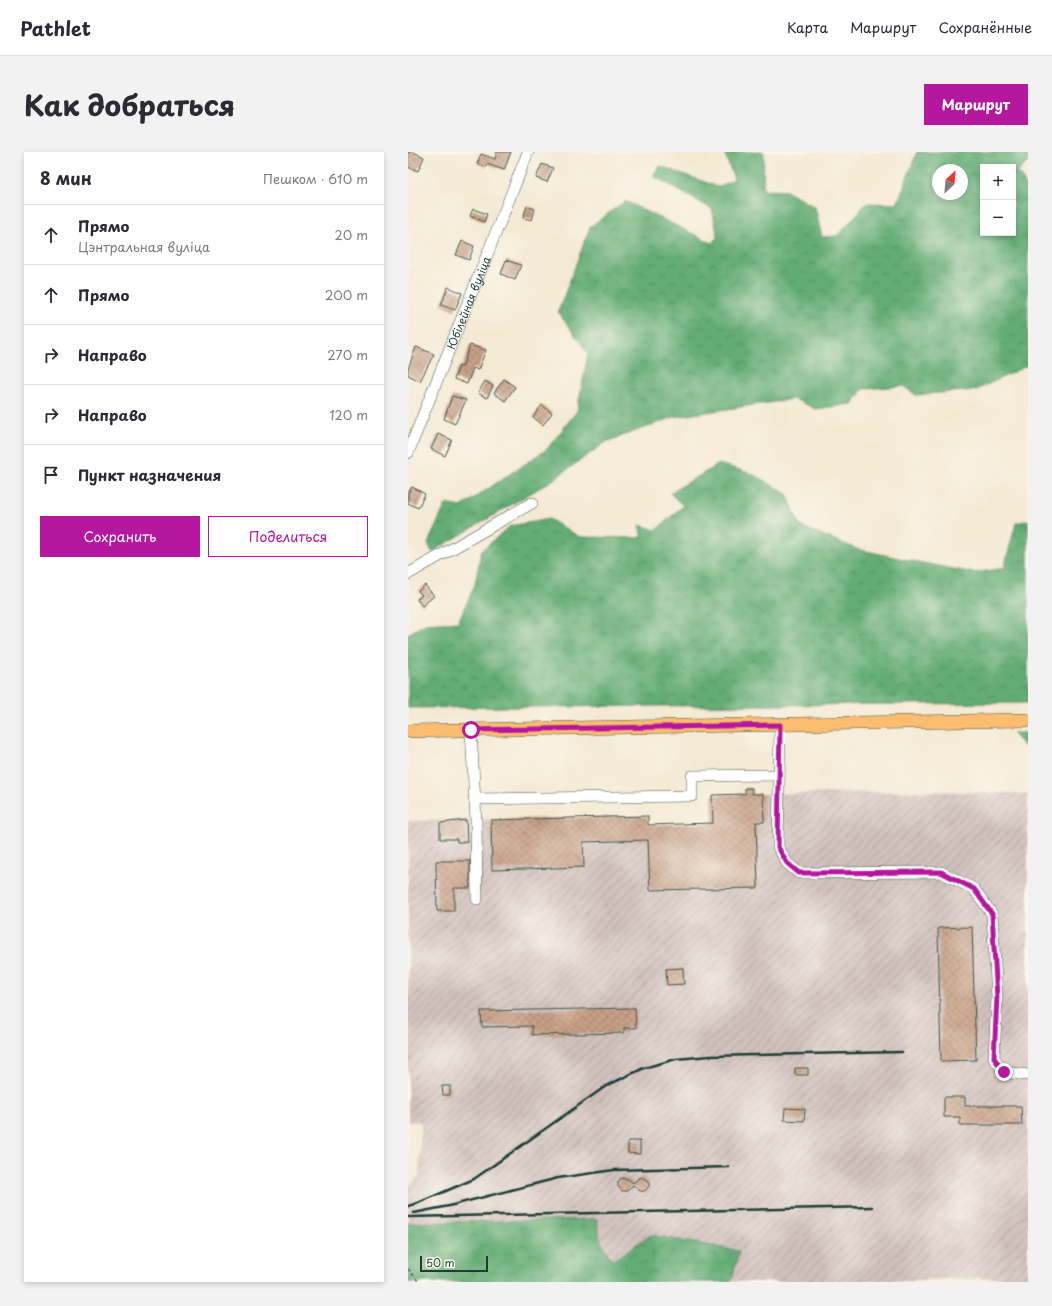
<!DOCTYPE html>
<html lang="ru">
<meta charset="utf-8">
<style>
:root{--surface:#fff;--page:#f2f2f3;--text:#2b2b33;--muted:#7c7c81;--line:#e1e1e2;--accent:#b5179e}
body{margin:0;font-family:"Playpen Sans",sans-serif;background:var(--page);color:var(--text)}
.controls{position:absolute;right:12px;top:12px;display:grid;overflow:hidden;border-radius:0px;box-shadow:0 2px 6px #0003}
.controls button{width:36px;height:36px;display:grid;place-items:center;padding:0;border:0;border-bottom:1px solid var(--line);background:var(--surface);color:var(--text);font:20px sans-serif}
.compass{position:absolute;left:524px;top:12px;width:36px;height:36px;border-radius:50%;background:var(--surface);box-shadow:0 2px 6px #0003;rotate:26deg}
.scale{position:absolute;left:12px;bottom:10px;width:68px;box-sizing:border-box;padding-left:4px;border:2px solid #1f3d34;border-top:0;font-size:11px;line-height:14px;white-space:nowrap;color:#1f3d34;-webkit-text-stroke:3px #fbf7ec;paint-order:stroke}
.stop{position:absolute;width:12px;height:12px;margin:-9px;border:3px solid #b5179e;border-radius:50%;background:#fff}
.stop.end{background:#b5179e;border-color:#fff;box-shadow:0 1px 4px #0008}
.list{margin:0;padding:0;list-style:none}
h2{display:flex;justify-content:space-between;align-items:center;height:52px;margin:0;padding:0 16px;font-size:17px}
h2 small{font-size:13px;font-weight:400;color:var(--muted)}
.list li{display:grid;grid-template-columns:26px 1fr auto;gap:12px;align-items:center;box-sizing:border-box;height:60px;padding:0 16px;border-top:1px solid var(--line)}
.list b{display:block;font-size:15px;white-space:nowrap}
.list p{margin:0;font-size:13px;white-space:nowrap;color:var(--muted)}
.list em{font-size:13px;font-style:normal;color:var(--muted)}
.actions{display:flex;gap:8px;padding:12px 16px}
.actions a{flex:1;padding:9px 0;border:1px solid var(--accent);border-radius:0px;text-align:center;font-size:14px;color:var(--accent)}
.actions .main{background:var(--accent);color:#fff}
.icon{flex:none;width:22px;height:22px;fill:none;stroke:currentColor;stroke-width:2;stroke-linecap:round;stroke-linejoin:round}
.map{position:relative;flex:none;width:620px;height:1130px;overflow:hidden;border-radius:0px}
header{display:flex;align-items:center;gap:24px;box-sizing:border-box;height:56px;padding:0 20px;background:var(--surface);border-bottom:1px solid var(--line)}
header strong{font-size:19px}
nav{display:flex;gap:22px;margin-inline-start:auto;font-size:14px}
.intro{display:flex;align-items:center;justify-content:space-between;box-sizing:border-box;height:96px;padding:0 24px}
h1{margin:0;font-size:28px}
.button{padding:10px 18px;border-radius:0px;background:var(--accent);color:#fff;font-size:14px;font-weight:700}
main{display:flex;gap:24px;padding:0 24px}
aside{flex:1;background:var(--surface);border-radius:0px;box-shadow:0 2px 6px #0003}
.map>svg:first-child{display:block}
</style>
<header>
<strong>Pathlet</strong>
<nav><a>Карта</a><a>Маршрут</a><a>Сохранённые</a></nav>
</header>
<div class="intro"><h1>Как добраться</h1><a class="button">Маршрут</a></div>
<main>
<aside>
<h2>8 мин<small>Пешком · 610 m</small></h2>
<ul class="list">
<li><svg class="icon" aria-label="ahead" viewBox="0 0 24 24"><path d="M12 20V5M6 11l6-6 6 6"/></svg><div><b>Прямо</b><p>Цэнтральная вуліца</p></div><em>20 m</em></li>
<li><svg class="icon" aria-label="ahead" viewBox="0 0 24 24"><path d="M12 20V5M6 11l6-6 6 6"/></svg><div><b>Прямо</b></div><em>200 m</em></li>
<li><svg class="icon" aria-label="right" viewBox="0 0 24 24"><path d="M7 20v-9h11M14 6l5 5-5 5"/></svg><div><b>Направо</b></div><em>270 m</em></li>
<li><svg class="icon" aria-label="right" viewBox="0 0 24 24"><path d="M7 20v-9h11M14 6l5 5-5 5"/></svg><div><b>Направо</b></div><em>120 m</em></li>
<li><svg class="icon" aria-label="arrive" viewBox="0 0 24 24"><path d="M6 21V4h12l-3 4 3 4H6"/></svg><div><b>Пункт назначения</b></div></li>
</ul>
<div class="actions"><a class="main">Сохранить</a><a>Поделиться</a></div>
</aside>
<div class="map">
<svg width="620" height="1130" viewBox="0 0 620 1130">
<defs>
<pattern id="industrial-furrows" width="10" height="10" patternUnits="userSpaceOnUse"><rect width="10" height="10" fill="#d0c0bc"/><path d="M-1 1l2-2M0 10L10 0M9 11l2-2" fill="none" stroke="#a89d9a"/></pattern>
<pattern id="forest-crowns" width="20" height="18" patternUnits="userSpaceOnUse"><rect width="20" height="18" fill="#64ac74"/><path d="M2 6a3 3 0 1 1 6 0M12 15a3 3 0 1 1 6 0" fill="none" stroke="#528d60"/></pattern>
<pattern id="building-cross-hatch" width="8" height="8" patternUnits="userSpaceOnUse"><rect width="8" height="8" fill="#c9a087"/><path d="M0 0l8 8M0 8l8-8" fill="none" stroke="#a3846f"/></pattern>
</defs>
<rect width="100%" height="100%" fill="#fbf7ec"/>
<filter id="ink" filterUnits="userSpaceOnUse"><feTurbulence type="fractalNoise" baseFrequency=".025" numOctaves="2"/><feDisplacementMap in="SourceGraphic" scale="8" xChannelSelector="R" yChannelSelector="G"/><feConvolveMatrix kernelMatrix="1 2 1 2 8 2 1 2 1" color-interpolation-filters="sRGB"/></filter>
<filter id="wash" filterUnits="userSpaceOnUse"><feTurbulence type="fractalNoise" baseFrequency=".012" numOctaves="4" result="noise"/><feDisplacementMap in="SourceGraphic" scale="16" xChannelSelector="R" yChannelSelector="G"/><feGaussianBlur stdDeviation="0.9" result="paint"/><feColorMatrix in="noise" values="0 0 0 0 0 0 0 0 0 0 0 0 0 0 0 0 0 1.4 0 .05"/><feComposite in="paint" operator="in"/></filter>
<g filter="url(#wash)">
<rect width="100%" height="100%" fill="#f4ead4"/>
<!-- industrial -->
<path fill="url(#industrial-furrows)" d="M 523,639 L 620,642 L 620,1125 L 429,1130 L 35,1130 L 0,1073 L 0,1035 L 11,1024 L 13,970 L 0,970 L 0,669 L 240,664 L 240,673 L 305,671 L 304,643 Z"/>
<!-- forest -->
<path fill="url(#forest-crowns)" stroke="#427454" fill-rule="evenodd" d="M 316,0 L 356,0 L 355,38 L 379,39 L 407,55 L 414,85 L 429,84 L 459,51 L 489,52 L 509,0 L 620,0 L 620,10 L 610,20 L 620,37 L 620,213 L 568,238 L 508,243 L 495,234 L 455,237 L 444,252 L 408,257 L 386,247 L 266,265 L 198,290 L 143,329 L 24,400 L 20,391 L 38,352 L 53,355 L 139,297 L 169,259 L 180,201 L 150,160 L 182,75 L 217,49 L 304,91 L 310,85 L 304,57 L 245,24 L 252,14 L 311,35 L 326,27 ZM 575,15 L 605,15 L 605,81 L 575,81 ZM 530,18 L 554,18 L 554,42 L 530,42 Z
M 311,312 L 345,322 L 379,342 L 392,374 L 449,397 L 500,408 L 566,421 L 596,416 L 608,371 L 620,368 L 620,551 L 0,556 L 0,482 L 17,472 L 50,470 L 67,433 L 73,399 L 102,374 L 141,367 L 172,385 L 234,386 L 231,373 L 248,378 L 275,354 L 262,341 Z
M 604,581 L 620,581 L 620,594 L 616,594 Z
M 189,1067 L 192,1088 L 204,1109 L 243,1083 L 331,1099 L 323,1130 L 0,1130 L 0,1071 Z"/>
<g id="blocks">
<!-- building -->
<path fill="url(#building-cross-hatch)" d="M 0,0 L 5,0 L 16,5 L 10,19 L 0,15 Z
M 89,0 L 103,0 L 96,18 L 79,12 L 78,15 L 69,12 L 73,2 L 87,7 Z
M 134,12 L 145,16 L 139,30 L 128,26 Z
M 119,54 L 127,57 L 124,68 L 115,66 Z
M 65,57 L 79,62 L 76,70 L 62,64 Z
M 54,89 L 66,94 L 61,108 L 48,103 Z
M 98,108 L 113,113 L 107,128 L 93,122 Z
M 40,135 L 54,141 L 47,158 L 33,153 Z
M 62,193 L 78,198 L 70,218 L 65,216 L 59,232 L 46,227 L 51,214 L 54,215 Z
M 8,195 L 26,202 L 12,229 L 0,223 L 0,217 Z
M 96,227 L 107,235 L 97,249 L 86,241 Z
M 77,229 L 85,234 L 79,246 L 70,241 Z
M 44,244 L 58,248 L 47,272 L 36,267 Z
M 134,253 L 144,261 L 135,273 L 125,265 Z
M 30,282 L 44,288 L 37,304 L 23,297 Z
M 4,335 L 17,342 L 10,356 L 0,351 L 0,341 Z
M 17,433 L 26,444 L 14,454 L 9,447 L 14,443 L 10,439 Z
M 337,636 L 344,636 L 344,642 L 355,642 L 356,670 L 348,670 L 350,736 L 242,738 L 240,688 L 175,690 L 176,715 L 84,718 L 83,668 L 240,664 L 240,673 L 305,671 L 304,643 L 337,642 Z
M 58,668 L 59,690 L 49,690 L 49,687 L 32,687 L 32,671 Z
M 28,709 L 62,709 L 62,736 L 46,736 L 46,759 L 29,759 Z
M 564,775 L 568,908 L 533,909 L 530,776 Z
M 275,816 L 276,832 L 259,833 L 258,817 Z
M 227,856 L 228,876 L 216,876 L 216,881 L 124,883 L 124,874 L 74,875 L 73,859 Z
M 387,916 L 400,916 L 400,923 L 387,923 Z
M 34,934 L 42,934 L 42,943 L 35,943 Z
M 536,945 L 557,945 L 557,954 L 613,954 L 614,973 L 552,973 L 552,965 L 536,965 Z
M 377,956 L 397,957 L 396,969 L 376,968 Z
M 220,989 L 232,989 L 232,1002 L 220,1001 Z
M 233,1025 L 241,1029 L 241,1034 L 237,1039 L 232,1039 L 225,1033 L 219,1039 L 214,1039 L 210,1034 L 210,1030 L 213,1026 L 220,1027 L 225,1031 Z"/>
</g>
</g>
<g filter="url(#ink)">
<use href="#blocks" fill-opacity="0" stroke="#3f574c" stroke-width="1"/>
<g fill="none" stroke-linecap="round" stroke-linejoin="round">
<!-- minor casing -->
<g stroke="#3f574c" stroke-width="12">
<g id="minor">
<path id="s1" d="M 0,301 L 120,0"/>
<path d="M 0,422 L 124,351"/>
<path d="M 372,573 L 370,695 L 379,711 L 391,721 L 533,720 L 566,737 L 584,762 L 589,845 L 586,906 L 596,920 L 620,923"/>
<path d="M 63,578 L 68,668 L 69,747"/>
<path d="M 66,647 L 284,644 L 284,624 L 371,623"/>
</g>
</g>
<!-- major casing -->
<g stroke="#3f574c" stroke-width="14">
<path id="major" d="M 0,579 L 620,568"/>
</g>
<!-- path -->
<path stroke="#3f574c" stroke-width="1.5" stroke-dasharray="3 3" stroke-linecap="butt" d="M 0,1117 L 11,1130"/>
<!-- minor -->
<use href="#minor" stroke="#fff" stroke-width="11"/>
<!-- major -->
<use href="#major" stroke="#fcbd6f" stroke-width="13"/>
<!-- rail -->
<path stroke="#1f3d34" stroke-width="2.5" d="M 0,1054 L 10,1051 L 66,1027 L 198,934 L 236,916 L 268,907 L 302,904 L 494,900
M 6,1061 L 41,1054 L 150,1026 L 206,1018 L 321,1015
M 0,1065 L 464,1055"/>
</g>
</g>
<g fill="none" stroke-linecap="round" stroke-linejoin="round" filter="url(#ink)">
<!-- route -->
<path stroke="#b5179e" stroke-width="5" d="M 63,578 L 372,573 L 370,695 L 379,711 L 391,721 L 533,720 L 566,737 L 584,762 L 589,845 L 586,906 L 596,920"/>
</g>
<g text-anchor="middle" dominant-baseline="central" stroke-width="4" stroke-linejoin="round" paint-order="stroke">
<!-- street labels -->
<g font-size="11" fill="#1f3d34" stroke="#fbf7ec">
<text stroke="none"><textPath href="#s1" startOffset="162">Юбілейная вуліца</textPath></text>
</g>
</g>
</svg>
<div class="controls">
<button>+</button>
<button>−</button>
</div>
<svg class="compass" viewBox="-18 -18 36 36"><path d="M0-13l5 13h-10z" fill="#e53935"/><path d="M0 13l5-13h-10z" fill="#7c7c81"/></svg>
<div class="scale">50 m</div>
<div class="stop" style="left:63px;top:578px"></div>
<div class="stop end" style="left:596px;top:920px"></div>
</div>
</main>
